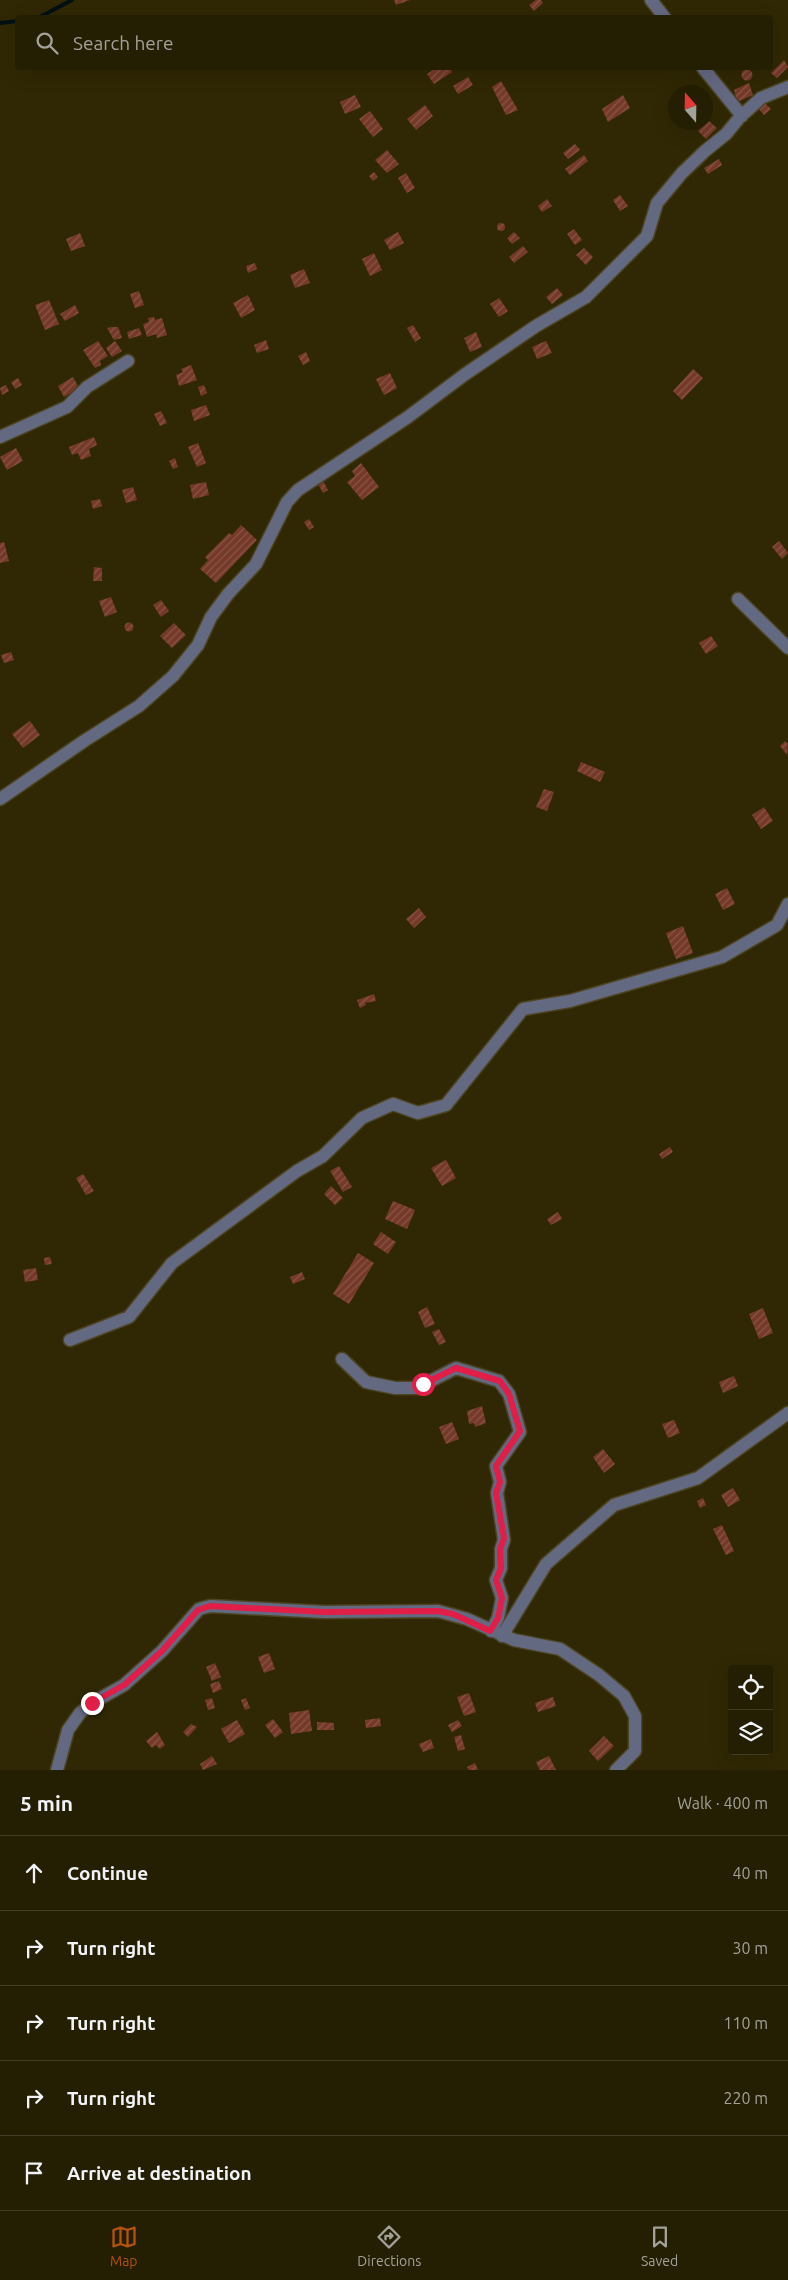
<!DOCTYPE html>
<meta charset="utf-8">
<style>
:root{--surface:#241e03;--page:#302b12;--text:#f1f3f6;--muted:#a3a29a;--line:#413c25;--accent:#b45309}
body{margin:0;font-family:Ubuntu,sans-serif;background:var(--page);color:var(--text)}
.controls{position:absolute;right:15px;bottom:15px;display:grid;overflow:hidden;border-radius:5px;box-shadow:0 5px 20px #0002}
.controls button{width:45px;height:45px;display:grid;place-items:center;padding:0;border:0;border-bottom:1px solid var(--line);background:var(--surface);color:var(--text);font:25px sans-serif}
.compass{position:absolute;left:668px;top:85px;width:45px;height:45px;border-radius:50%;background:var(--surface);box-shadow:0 5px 20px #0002;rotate:340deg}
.stop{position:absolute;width:15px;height:15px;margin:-11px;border:4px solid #e11d48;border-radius:50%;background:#fff}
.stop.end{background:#e11d48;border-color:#fff;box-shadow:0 1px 5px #0008}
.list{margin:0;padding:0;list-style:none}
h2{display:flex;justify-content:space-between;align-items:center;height:65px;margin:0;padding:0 20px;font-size:21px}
h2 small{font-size:16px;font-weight:400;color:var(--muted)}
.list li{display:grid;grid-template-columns:32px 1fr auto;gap:15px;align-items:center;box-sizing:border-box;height:75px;padding:0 20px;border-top:1px solid var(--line)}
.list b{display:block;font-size:19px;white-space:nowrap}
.list em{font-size:16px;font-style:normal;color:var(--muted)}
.icon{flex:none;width:28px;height:28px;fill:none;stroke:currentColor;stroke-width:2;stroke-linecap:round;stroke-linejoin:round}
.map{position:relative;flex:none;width:788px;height:1770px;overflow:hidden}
.search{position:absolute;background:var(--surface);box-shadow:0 5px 20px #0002;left:15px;right:15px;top:15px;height:55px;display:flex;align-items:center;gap:12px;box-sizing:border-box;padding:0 18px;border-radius:5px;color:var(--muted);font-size:19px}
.sheet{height:440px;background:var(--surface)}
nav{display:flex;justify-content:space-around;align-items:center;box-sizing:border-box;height:70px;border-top:1px solid var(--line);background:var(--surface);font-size:14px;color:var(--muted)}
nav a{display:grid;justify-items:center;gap:2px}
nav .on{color:var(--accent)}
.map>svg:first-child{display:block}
</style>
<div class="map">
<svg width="788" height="1770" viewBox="0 0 788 1770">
<defs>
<pattern id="building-hatch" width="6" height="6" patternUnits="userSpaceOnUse" patternTransform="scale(1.25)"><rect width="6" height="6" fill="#753929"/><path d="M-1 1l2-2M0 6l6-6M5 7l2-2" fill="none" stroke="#885546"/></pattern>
</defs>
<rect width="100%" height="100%" fill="#302804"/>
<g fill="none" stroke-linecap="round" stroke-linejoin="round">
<!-- stream -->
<path stroke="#021014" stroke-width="4" d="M 38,18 L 72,0
M 0,23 L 18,21"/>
</g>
<!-- building -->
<path fill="url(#building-hatch)" d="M 394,0 L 410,0 L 396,5 Z
M 536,0 L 541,0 L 543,3 L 534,11 L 529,5 Z
M 784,60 L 788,67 L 777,78 L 771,73 Z
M 436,68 L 449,68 L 452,72 L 434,84 L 427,74 Z
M741.5 75a5.5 5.5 0 1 1 11 0a5.5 5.5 0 1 1-11 0Z
M 468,77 L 473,85 L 458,94 L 453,86 Z
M 501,81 L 518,110 L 506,115 L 492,87 Z
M 749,83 L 753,95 L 737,102 L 734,90 Z
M 355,95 L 361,107 L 345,114 L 340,102 Z
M 623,95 L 630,108 L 608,122 L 602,109 Z
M 762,100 L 771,109 L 764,115 L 756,106 Z
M 425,105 L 433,116 L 416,130 L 407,119 Z
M 370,111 L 383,129 L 373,137 L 359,119 Z
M 709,121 L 717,128 L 706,139 L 698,131 Z
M 575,144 L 580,150 L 568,159 L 563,153 Z
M 387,150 L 399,164 L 387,173 L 375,160 Z
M 584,155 L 588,161 L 570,175 L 565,169 Z
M 719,159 L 722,165 L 708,174 L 704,168 Z
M 374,172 L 378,177 L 373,181 L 369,176 Z
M 406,173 L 415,188 L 407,193 L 398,178 Z
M 620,195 L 628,206 L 620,211 L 613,200 Z
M 547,199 L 552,206 L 542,212 L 538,206 Z
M497 227a4 4 0 1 1 8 0a4 4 0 1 1-8 0Z
M 574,229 L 582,240 L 575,245 L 567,234 Z
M 398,232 L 404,243 L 390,250 L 384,240 Z
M 514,232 L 520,238 L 512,244 L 507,238 Z
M 80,233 L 85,246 L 71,251 L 66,239 Z
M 523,246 L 528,252 L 514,263 L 509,257 Z
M 584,248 L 593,257 L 586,265 L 576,255 Z
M 374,253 L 382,270 L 370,276 L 362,259 Z
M 255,263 L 257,269 L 248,273 L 246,266 Z
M 304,269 L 310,283 L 295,288 L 290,275 Z
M 557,288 L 563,295 L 552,304 L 546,297 Z
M 139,291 L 144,305 L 135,308 L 130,294 Z
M 248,295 L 255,310 L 241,318 L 233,303 Z
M 499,298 L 508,311 L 499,317 L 490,304 Z
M 49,300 L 59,324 L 45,330 L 35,305 Z
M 75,305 L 79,313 L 65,321 L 60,314 Z
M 154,317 L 155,320 L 162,318 L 167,335 L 157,338 L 156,334 L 147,337 L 143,324 L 149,322 L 148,318 Z
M 413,325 L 421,338 L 415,342 L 407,328 Z
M 112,327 L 118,327 L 122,338 L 114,340 L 107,328 Z
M 139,328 L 142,335 L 129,339 L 127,332 Z
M 476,332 L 482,347 L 470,352 L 464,338 Z
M 266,340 L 269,349 L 257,353 L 254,345 Z
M 98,341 L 108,356 L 100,361 L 101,365 L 95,368 L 83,350 Z
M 115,341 L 122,351 L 112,357 L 106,348 Z
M 546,341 L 552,353 L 537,359 L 532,347 Z
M 306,352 L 310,361 L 303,365 L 298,356 Z
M 191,365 L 197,380 L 179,386 L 176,375 L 183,372 L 181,369 Z
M 693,369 L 703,378 L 682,400 L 673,391 Z
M 390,373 L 397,388 L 384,395 L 376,379 Z
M 73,377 L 79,388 L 64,397 L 58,386 Z
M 18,378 L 22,385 L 15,389 L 11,382 Z
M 6,385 L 9,391 L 2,395 L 0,388 Z
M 204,385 L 207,393 L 201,396 L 198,387 Z
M 206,405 L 210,415 L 194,421 L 191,410 Z
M 161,411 L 167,423 L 160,426 L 154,414 Z
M 94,437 L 97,445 L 89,449 L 91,456 L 81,460 L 78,453 L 72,455 L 69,447 Z
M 198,443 L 206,463 L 197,467 L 188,447 Z
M 16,448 L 23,461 L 7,470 L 0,457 Z
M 175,458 L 178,467 L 173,469 L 169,461 Z
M 361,463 L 379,487 L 362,500 L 347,482 L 355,476 L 352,471 Z
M 322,479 L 328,490 L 323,493 L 317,482 Z
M 206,482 L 209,495 L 193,499 L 190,485 Z
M 133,487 L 137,500 L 126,503 L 122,490 Z
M 100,499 L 102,506 L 93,509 L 91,501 Z
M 309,519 L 314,527 L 309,530 L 304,522 Z
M 241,525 L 257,540 L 216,583 L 200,569 L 208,560 L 205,557 L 229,533 L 232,535 Z
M 779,541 L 788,553 L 782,559 L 772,547 Z
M 4,542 L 9,561 L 0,563 L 0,543 Z
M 94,567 L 102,568 L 102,581 L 93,581 Z
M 111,597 L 117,612 L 105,617 L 99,601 Z
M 161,600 L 169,611 L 161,617 L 153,605 Z
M124.5 627a4.5 4.5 0 1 1 9 0a4.5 4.5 0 1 1-9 0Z
M 174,623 L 186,635 L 172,648 L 160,636 Z
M 711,636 L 718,646 L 706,654 L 699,643 Z
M 11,652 L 14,660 L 4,663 L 1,655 Z
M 30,721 L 40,735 L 23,748 L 12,734 Z
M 785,741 L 788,744 L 787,755 L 780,746 Z
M 581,762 L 605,772 L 600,782 L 577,771 Z
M 544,789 L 554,792 L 547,811 L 536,807 Z
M 764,807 L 773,821 L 761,829 L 752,815 Z
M 727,888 L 735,904 L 723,910 L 715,894 Z
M 419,908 L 426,917 L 414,928 L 406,919 Z
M 683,926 L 693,953 L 676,959 L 666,933 Z
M 374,994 L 376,1001 L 365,1003 L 366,1005 L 360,1008 L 357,1000 Z
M 670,1147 L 673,1152 L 662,1159 L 659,1154 Z
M 446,1160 L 456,1178 L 442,1186 L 431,1168 Z
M 339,1166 L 352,1187 L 343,1192 L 330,1171 Z
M 83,1174 L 94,1191 L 86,1195 L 76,1178 Z
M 331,1186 L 343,1198 L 335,1205 L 324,1194 Z
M 393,1201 L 415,1210 L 407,1229 L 385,1219 Z
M 558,1212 L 562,1219 L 551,1225 L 547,1219 Z
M 381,1232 L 396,1242 L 388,1254 L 373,1244 Z
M 358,1253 L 374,1263 L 349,1304 L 333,1294 Z
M 50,1257 L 52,1264 L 45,1265 L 44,1258 Z
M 36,1268 L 38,1280 L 25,1282 L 23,1270 Z
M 302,1272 L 305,1279 L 293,1284 L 290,1277 Z
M 427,1307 L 435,1324 L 425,1328 L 418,1312 Z
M 763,1308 L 773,1333 L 759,1339 L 749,1314 Z
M 439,1329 L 446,1342 L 439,1345 L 432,1332 Z
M 734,1376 L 738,1386 L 723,1393 L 719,1382 Z
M 482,1406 L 486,1423 L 475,1427 L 474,1423 L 469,1424 L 467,1411 Z
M 674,1420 L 680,1433 L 668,1438 L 662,1424 Z
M 452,1422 L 459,1439 L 446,1444 L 439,1427 Z
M 603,1449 L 615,1464 L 604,1473 L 593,1457 Z
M 733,1488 L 740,1500 L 728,1507 L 721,1495 Z
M 703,1498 L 706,1505 L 700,1508 L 697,1501 Z
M 722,1525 L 734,1551 L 726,1555 L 713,1529 Z
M 269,1653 L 275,1669 L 264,1673 L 258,1657 Z
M 215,1663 L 221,1677 L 212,1681 L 206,1667 Z
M 219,1681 L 222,1689 L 213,1693 L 210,1684 Z
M 469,1693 L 476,1712 L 464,1716 L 457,1697 Z
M 553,1697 L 556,1706 L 538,1712 L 535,1703 Z
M 212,1698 L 215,1708 L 208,1710 L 205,1700 Z
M 246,1698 L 250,1708 L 245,1710 L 241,1700 Z
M 309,1710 L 312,1731 L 291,1734 L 289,1713 Z
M 380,1718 L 381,1726 L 366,1728 L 365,1720 Z
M 273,1719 L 283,1732 L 275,1738 L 265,1725 Z
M 237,1720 L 245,1734 L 229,1743 L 221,1729 Z
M 458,1720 L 462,1726 L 452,1732 L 448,1725 Z
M 317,1722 L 334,1723 L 334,1730 L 317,1730 Z
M 191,1724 L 197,1727 L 188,1737 L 183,1732 Z
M 157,1732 L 165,1745 L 160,1749 L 156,1745 L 152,1748 L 146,1741 Z
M 461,1735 L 465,1749 L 458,1751 L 454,1737 Z
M 604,1736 L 614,1746 L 598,1761 L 589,1751 Z
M 431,1739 L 434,1748 L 423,1752 L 419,1744 Z
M 212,1756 L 217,1764 L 203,1770 L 200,1764 Z
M 549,1756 L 556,1770 L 540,1770 L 536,1762 Z
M 475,1763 L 478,1770 L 469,1770 L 467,1767 Z"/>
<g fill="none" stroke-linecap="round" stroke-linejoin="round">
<!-- minor casing -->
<g stroke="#4c4421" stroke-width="15">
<path id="minor" d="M 651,0 L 665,18
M 703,68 L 742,116
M 0,437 L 67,407 L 87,387 L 128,361
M 738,599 L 788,648
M 0,799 L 84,741 L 139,706 L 173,676 L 198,645 L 211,617 L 228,594 L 256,564 L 287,502 L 298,490 L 408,417 L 464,375 L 536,326 L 586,297 L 647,236 L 657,203 L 682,173 L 705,151 L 726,134 L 740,117 L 761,98 L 788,87
M 70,1340 L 129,1317 L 172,1263 L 297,1171 L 323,1156 L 362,1118 L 393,1104 L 418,1113 L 446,1105 L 523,1009 L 570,1001 L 722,957 L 777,925 L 788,904
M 342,1359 L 366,1382 L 395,1388 L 417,1388 L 456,1368 L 499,1381 L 509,1394 L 520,1432 L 496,1466 L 500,1482 L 497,1493 L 504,1540 L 501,1549 L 501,1568 L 496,1580 L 502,1598 L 498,1618 L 491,1631
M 502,1636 L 546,1564 L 614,1505 L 698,1478 L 788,1413
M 57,1770 L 68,1730 L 80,1713 L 92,1703 L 124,1685 L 162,1651 L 199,1609 L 210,1606 L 324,1612 L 438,1611 L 467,1619 L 514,1640 L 560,1649 L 599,1675 L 624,1696 L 635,1716 L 635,1751 L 616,1770"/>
</g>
<!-- minor -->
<use href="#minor" stroke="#646982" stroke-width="12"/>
</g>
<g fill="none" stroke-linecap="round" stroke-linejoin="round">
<!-- route -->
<path stroke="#e11d48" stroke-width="6" d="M 92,1703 L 124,1685 L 162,1651 L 198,1610 L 210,1606 L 324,1612 L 438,1611 L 453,1614 L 490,1631 L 498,1618 L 502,1598 L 496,1580 L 501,1568 L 500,1549 L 504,1538 L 496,1493 L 500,1482 L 496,1466 L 520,1431 L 509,1394 L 500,1381 L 456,1368 L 423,1384"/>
</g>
</svg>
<div class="controls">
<button><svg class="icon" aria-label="locate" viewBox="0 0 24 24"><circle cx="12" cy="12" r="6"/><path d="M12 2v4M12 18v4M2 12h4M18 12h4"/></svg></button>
<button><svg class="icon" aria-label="layers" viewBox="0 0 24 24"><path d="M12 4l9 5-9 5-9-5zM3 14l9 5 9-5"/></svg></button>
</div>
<svg class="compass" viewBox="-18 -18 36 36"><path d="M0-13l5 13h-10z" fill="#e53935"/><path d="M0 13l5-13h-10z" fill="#a3a29a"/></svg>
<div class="stop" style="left:423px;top:1384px"></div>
<div class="stop end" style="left:92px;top:1703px"></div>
<div class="search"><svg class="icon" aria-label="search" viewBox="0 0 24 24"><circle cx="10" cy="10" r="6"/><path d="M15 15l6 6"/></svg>Search here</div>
</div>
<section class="sheet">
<h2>5 min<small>Walk · 400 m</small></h2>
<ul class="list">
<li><svg class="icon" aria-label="ahead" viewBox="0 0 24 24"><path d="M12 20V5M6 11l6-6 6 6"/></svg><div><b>Continue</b></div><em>40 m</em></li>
<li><svg class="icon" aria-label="right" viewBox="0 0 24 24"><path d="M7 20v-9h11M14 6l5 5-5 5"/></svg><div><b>Turn right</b></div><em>30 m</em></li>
<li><svg class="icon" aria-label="right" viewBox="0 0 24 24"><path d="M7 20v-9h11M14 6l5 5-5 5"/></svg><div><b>Turn right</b></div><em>110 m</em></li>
<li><svg class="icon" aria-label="right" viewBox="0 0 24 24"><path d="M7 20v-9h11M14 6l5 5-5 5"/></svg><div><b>Turn right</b></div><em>220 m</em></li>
<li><svg class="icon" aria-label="arrive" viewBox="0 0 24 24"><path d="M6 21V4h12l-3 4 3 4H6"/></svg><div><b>Arrive at destination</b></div></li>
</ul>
</section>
<nav>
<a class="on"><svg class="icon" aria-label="map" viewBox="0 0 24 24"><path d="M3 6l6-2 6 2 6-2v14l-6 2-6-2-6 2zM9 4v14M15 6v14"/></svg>Map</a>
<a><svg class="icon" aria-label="directions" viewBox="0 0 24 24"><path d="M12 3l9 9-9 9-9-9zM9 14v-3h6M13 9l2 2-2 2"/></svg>Directions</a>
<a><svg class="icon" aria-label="saved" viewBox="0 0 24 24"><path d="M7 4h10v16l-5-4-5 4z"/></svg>Saved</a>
</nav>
